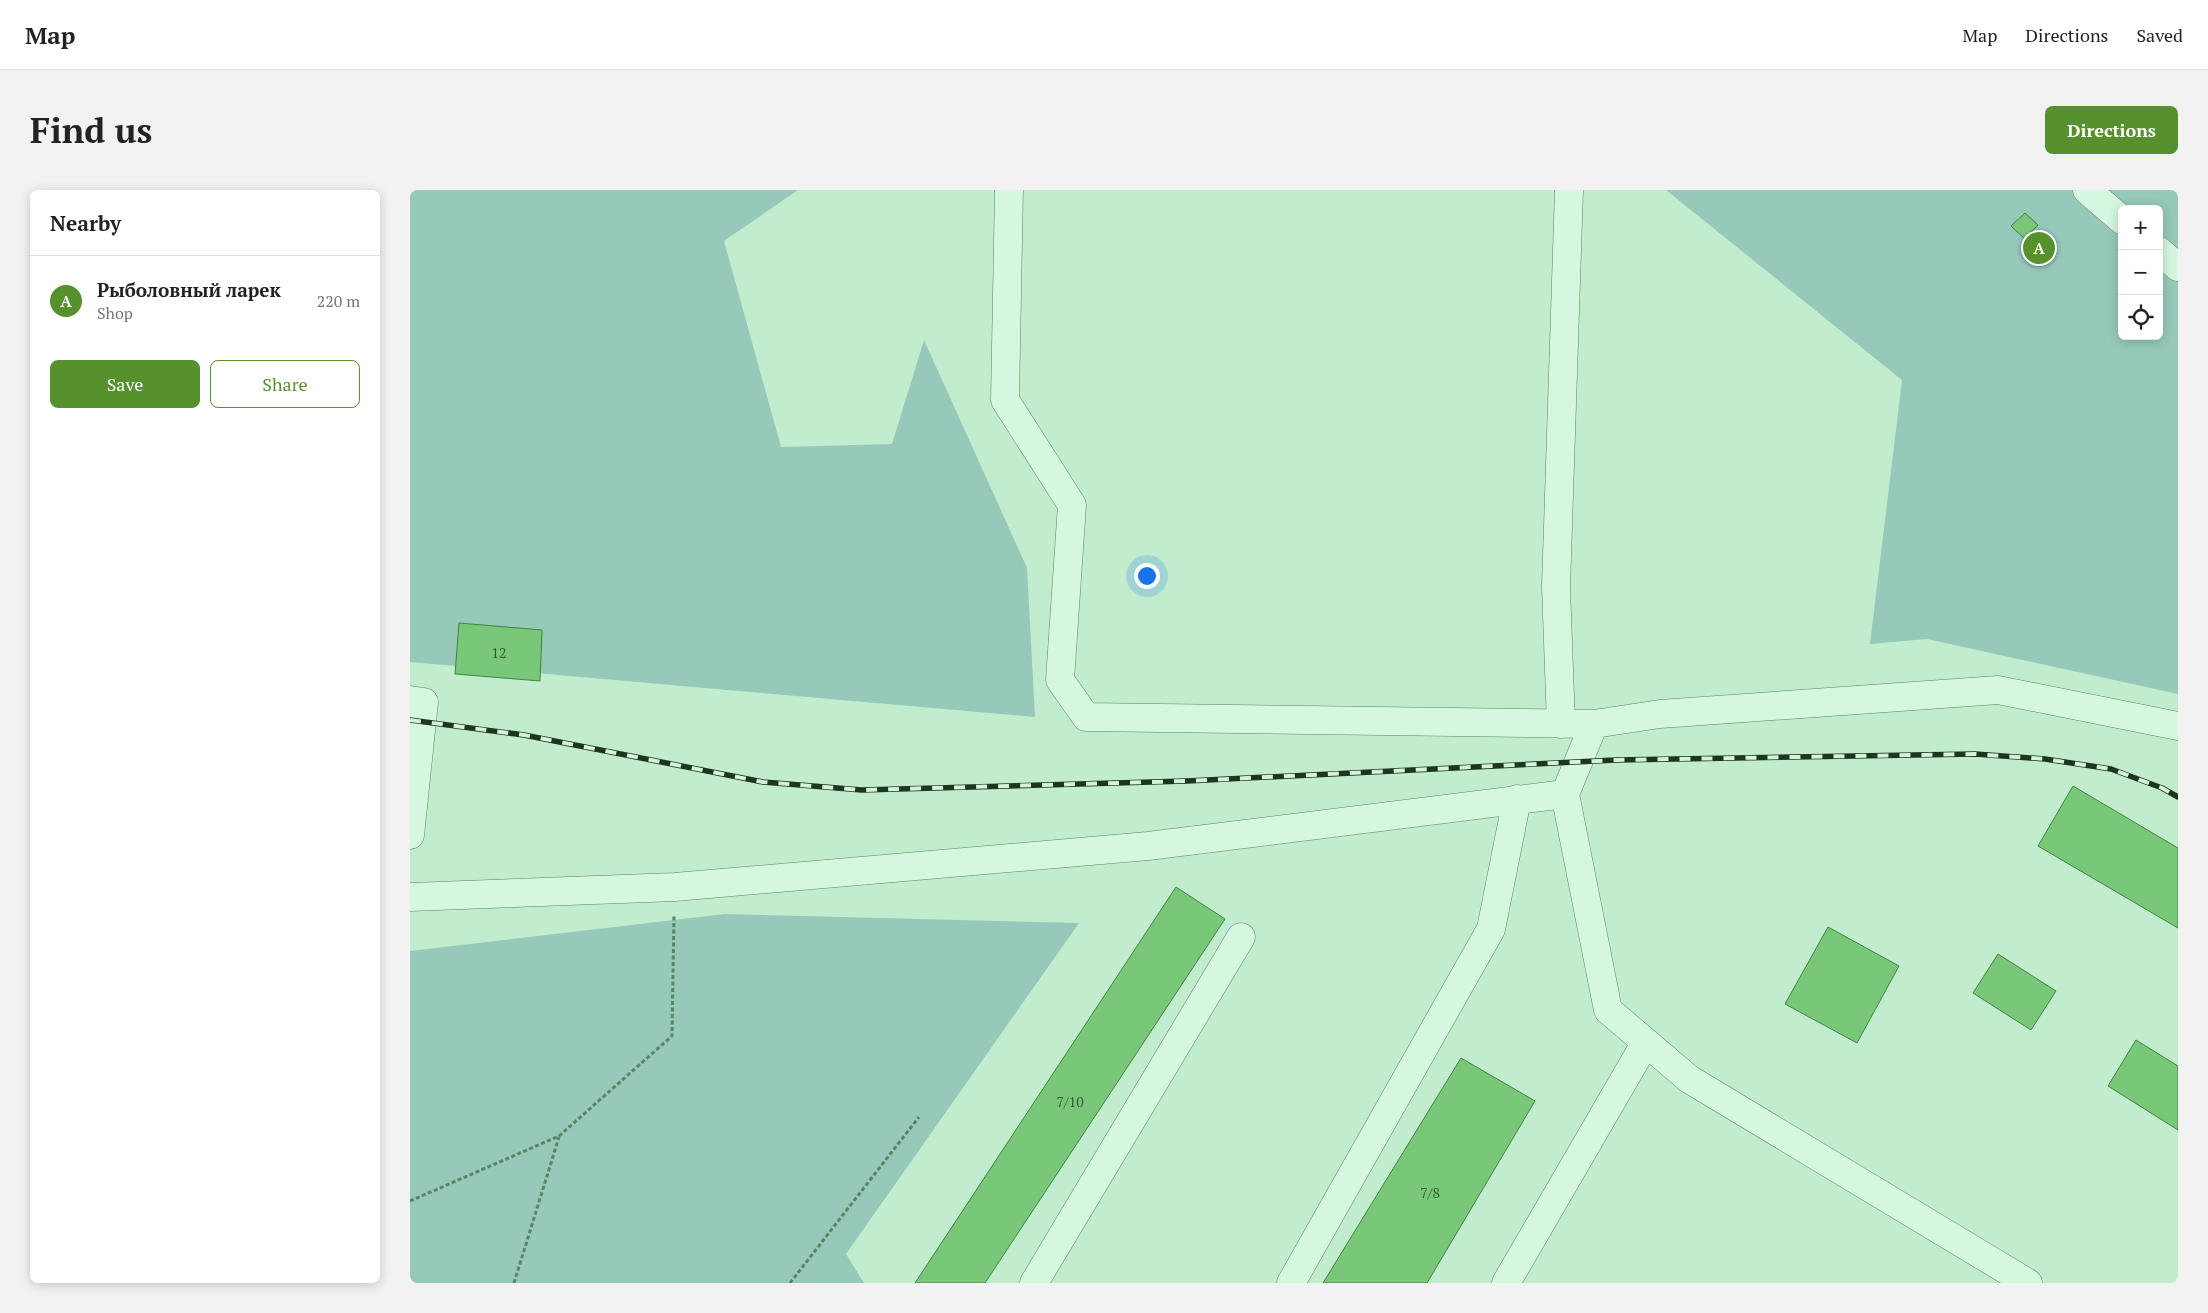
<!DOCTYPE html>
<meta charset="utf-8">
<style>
:root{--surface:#fff;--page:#f2f2f2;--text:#222;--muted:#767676;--line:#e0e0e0;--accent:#56912d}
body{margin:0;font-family:"PT Serif",serif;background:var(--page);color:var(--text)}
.controls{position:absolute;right:15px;top:15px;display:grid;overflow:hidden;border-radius:8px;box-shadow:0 2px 12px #0003}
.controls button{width:45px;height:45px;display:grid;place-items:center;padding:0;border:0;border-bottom:1px solid var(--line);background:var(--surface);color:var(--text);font:25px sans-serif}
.you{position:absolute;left:736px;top:385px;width:18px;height:18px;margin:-12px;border:4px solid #fff;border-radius:50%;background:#1a73e8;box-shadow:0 0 0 8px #1a73e833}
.badge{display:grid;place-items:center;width:32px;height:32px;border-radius:50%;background:var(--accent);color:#fff;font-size:16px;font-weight:700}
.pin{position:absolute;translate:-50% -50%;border:2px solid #fff;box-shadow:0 1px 5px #0006}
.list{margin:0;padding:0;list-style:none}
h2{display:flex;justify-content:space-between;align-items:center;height:65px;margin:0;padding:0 20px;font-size:21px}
h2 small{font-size:16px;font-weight:400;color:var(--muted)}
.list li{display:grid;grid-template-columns:32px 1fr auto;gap:15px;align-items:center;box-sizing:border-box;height:90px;padding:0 20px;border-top:1px solid var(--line)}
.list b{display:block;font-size:19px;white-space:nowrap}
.list p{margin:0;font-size:16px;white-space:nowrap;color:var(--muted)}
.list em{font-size:16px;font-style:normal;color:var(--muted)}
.actions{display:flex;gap:10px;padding:15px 20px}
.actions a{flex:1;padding:11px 0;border:1px solid var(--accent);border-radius:8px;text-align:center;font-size:18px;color:var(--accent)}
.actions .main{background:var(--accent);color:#fff}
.icon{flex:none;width:28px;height:28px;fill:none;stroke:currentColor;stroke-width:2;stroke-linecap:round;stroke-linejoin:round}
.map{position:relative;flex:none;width:1768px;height:1093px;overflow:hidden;border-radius:8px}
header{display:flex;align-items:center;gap:30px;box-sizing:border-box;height:70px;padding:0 25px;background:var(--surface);border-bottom:1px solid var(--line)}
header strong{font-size:24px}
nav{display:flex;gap:28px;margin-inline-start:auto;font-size:18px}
.intro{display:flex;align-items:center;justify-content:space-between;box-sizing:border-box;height:120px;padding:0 30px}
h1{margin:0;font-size:35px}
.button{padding:12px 22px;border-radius:8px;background:var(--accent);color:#fff;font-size:18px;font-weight:700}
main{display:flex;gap:30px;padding:0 30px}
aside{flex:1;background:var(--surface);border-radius:8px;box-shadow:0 2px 12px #0003}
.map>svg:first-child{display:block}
</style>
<header>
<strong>Map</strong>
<nav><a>Map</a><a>Directions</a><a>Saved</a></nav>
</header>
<div class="intro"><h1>Find us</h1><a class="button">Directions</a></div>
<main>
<aside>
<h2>Nearby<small></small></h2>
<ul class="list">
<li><span class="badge">A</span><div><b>Рыболовный ларек</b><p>Shop</p></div><em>220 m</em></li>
</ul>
<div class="actions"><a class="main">Save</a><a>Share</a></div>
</aside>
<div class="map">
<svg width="1768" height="1093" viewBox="0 0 1768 1093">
<rect width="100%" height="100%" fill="#c2ecce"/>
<!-- green -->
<path fill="#96c9ba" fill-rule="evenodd" d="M 0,0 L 388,0 L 314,51 L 371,257 L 482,254 L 514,150 L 617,378 L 625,527 L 0,472 Z
M 1256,0 L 1768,0 L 1768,504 L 1517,449 L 1460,454 L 1492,190 ZM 1712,19 L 1749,19 L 1749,146 L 1712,146 Z
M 315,724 L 669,733 L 436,1064 L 454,1093 L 0,1093 L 0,761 Z"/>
<!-- building -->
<path fill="#79c87a" stroke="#428341" d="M 1615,23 L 1628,35 L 1615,49 L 1601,36 Z
M 1633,43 L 1643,54 L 1624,72 L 1614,62 Z
M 49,433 L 132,440 L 130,491 L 45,484 Z
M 1663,596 L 1768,658 L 1768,738 L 1628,656 Z
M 766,697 L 815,729 L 575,1093 L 505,1093 Z
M 1418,737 L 1489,776 L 1447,853 L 1375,814 Z
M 1588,764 L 1646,801 L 1621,840 L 1563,803 Z
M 1726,850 L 1768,876 L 1768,940 L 1698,896 Z
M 1051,868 L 1125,911 L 1017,1093 L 913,1093 Z"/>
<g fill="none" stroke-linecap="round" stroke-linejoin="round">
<!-- minor casing -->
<g stroke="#5a855f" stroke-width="29">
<path id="minor" d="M 599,0 L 595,210 L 662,315 L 650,490 L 676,527 L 1184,534
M 1677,0 L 1712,30
M 1749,61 L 1768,77
M 0,510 L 14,512 L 0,645
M 1151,534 L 1146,397 L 1159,0
M 1155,604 L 1198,820 L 1279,889 L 1618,1093
M 0,707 L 265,697 L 738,656 L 1155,604 L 1184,534 L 1250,524 L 1588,500 L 1768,536
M 624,1093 L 831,747
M 881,1093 L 1081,739 L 1107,609
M 1096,1093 L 1236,852"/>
</g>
<!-- path -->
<path stroke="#5a855f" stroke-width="3" stroke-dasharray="4 2.5" stroke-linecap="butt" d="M 0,1011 L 149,946 L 262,846 L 264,725
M 104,1093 L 149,947
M 380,1093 L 509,927"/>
<!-- minor -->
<use href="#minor" stroke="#d5f7df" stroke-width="28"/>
<!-- rail casing -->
<g stroke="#1e351f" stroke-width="5.5">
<path id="rail" d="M 0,530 L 114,545 L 353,592 L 452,600 L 777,591 L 1206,570 L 1565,564 L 1635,569 L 1701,579 L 1752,598 L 1768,607"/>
</g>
<!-- rail -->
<use href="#rail" stroke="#d1f4db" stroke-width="4" stroke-dasharray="11" stroke-linecap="butt"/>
</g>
<g text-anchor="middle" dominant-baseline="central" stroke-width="5" stroke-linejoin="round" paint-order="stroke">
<!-- number labels -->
<g font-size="14" fill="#355a36">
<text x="89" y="462">12</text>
<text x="660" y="911">7/10</text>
<text x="1020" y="1002">7/8</text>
</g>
</g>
</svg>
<div class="controls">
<button>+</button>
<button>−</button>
<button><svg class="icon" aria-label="locate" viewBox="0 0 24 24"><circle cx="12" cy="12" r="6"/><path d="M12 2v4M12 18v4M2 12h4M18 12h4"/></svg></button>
</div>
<div class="you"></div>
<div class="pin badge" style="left:1629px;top:58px">A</div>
</div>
</main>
